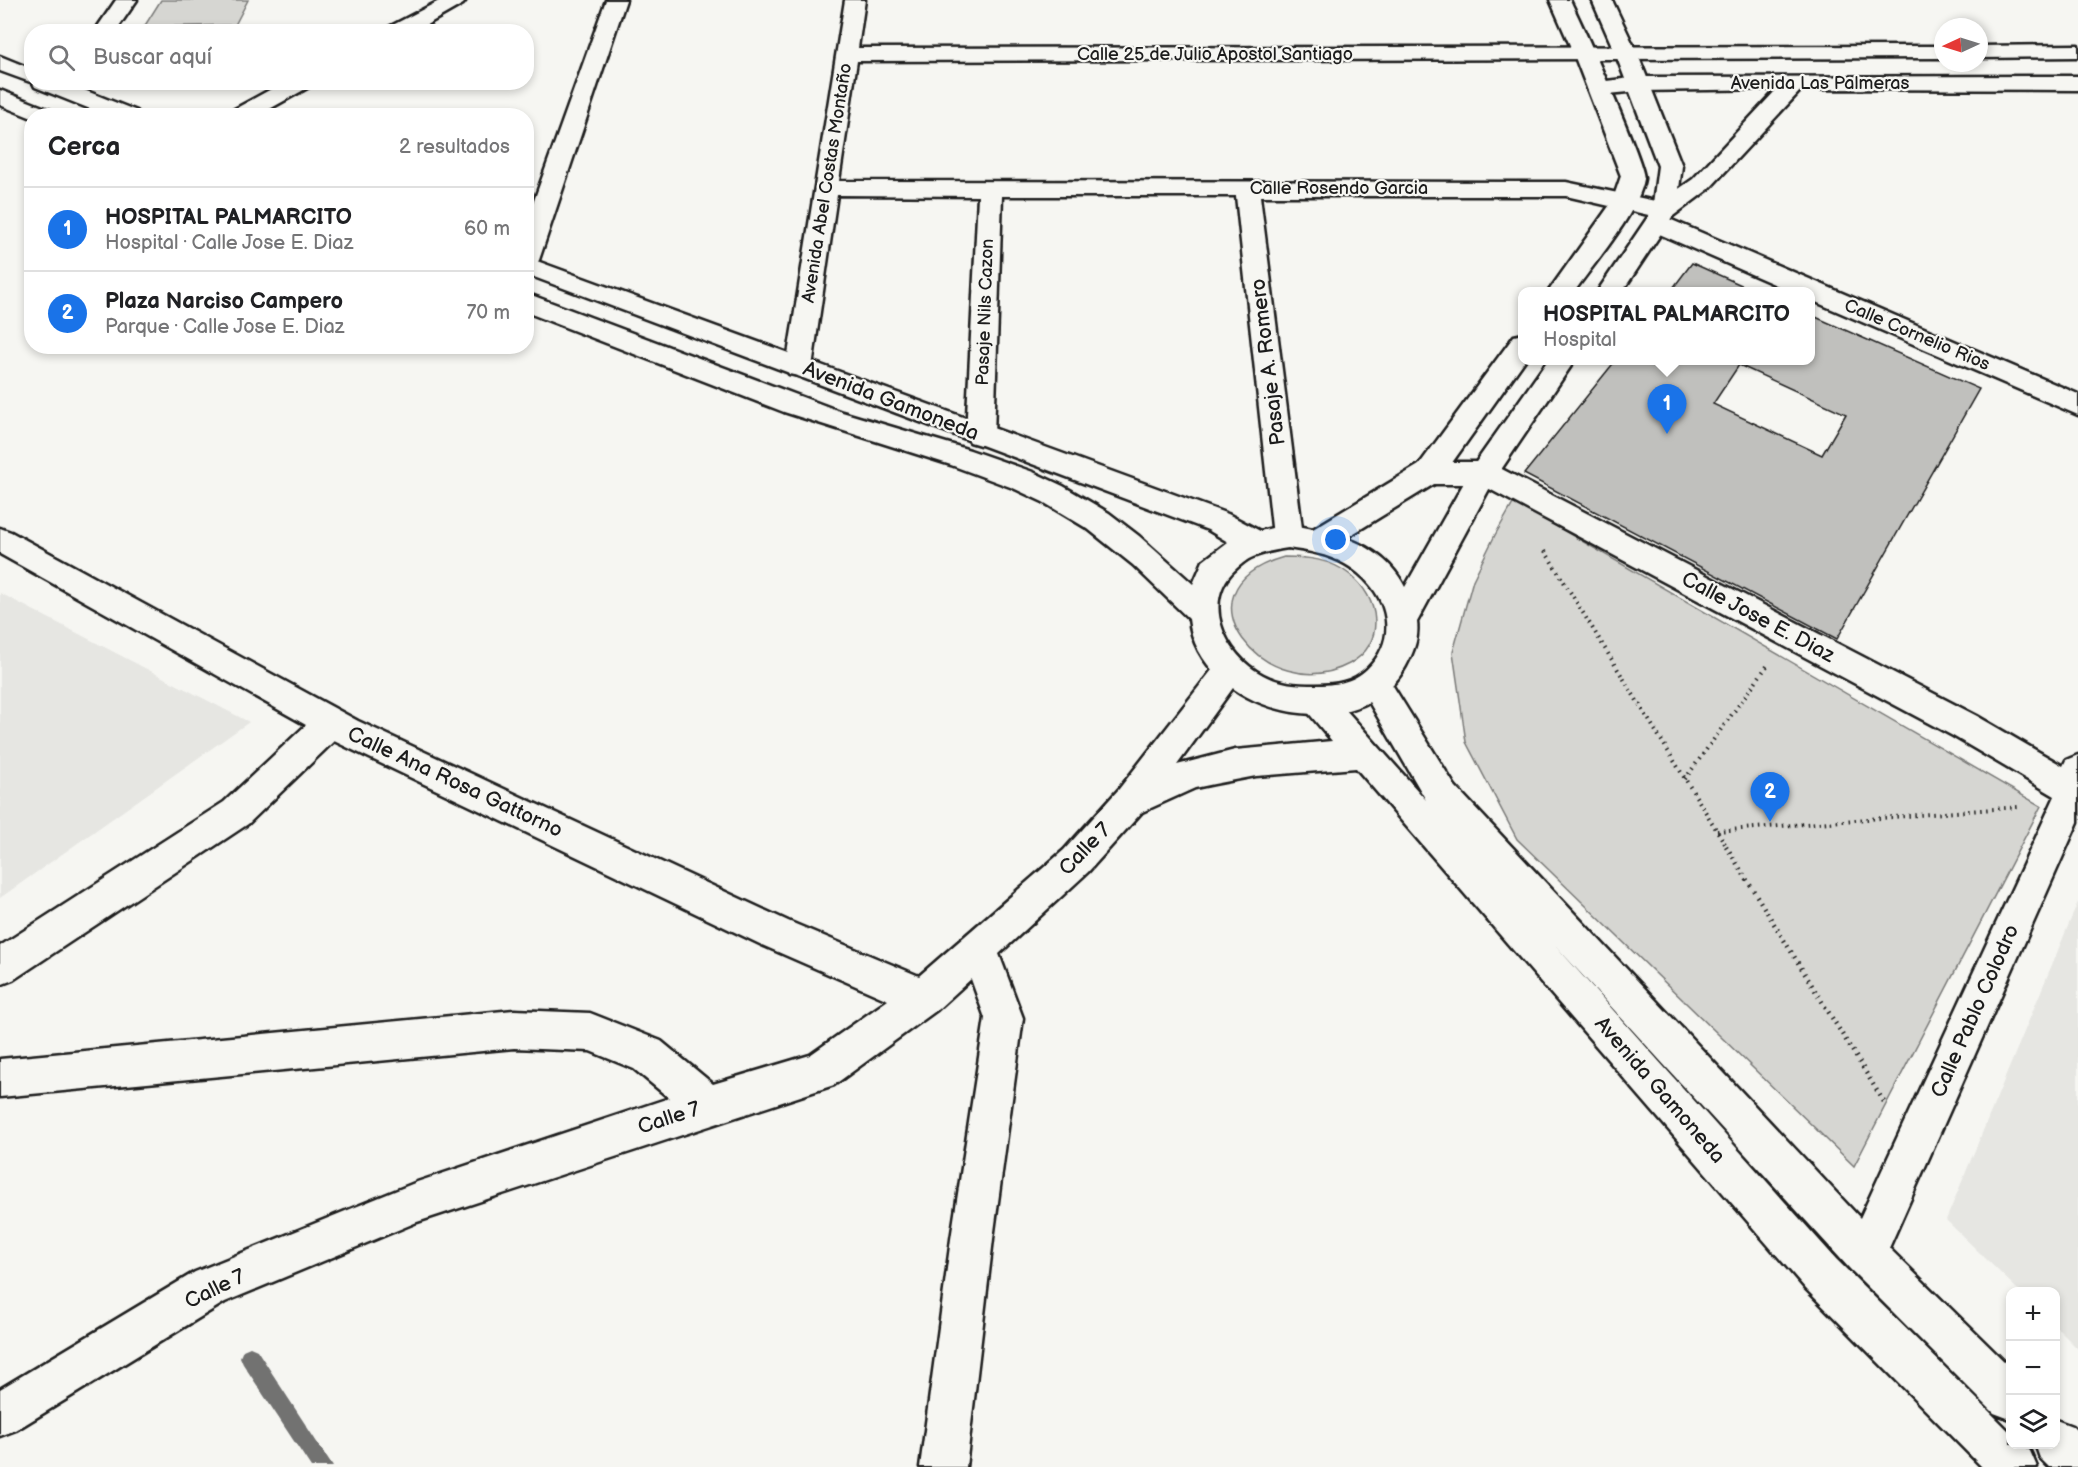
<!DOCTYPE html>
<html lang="es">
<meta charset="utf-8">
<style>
:root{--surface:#fff;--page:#f2f2f2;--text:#202124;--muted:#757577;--line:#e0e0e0;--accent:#1a73e8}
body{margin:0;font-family:"Balsamiq Sans",sans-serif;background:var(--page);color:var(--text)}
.controls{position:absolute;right:18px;bottom:18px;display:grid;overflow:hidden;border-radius:12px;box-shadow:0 3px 9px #0003}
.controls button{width:54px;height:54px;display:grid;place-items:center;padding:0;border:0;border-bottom:2px solid var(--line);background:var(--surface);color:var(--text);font:30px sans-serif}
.compass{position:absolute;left:1934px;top:18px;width:54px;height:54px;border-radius:50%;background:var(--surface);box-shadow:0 3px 9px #0003;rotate:266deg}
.you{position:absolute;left:1336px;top:540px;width:21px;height:21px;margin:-15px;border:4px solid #fff;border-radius:50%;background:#1a73e8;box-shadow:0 0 0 9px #1a73e833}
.badge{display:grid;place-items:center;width:39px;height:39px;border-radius:50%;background:var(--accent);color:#fff;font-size:20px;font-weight:700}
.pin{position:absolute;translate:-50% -50px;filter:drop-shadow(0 2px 3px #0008)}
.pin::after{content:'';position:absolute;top:32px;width:21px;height:18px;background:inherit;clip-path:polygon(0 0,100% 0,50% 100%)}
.popup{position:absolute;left:1518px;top:287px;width:297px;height:78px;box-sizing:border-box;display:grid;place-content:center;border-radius:12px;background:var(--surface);filter:drop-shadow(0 2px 4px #0005);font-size:20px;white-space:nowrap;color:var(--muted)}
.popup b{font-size:22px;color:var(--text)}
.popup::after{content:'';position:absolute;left:50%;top:100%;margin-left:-12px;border:12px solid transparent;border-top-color:var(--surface)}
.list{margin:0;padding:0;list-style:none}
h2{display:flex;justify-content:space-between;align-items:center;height:78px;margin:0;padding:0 24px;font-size:26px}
h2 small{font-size:20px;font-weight:400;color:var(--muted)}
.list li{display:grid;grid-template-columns:39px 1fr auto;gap:18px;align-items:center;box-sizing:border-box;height:84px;padding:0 24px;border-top:2px solid var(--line)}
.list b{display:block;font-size:22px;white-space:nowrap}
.list p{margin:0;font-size:20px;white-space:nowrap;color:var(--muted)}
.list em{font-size:20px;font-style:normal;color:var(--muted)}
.icon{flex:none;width:33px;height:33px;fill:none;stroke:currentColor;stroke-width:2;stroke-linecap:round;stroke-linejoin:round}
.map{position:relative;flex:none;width:2078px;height:1467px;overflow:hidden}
.search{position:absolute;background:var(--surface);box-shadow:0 3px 9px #0003;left:24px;top:24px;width:510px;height:66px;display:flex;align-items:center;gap:15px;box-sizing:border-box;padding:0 21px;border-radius:24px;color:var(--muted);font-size:22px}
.panel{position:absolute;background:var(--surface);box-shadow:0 3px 9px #0003;left:24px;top:108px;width:510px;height:246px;border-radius:24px}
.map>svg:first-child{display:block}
</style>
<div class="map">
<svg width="2078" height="1467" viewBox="0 0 2078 1467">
<rect width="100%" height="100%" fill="#f6f6f2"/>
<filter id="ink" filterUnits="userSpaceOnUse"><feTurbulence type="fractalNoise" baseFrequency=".0167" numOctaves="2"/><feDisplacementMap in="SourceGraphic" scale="12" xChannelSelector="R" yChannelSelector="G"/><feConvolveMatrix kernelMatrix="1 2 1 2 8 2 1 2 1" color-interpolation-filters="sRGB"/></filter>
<g filter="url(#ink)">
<!-- built -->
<path fill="#e6e6e2" d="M 0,593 L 249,722 L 0,898 Z
M 2078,902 L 2078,1349 L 2056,1327 L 2056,1292 L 2019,1291 L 1946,1220 Z"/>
<!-- green -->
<path fill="#d6d6d2" stroke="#797977" stroke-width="1.5" d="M 161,0 L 248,0 L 235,25 L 144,27 Z
M 1514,502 L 2041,806 L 1854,1166 L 1517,839 L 1466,742 L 1453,652 L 1473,580 L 1495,535 Z
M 1284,557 C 1307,557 1330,559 1349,574 C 1380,597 1387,644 1349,664 C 1267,708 1169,589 1284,557 Z"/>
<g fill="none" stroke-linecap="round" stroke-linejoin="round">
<!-- stream -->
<path fill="#727271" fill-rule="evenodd" d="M 250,1347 L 257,1350 L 333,1467 L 311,1467 L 243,1364 L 240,1357 L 243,1350 Z"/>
</g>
<!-- building -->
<path fill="#c0c0bd" stroke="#1c1c1c" stroke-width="1.5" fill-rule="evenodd" d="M 1692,263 L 1757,292 L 1670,292 Z
M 1811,315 L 1979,389 L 1837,639 L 1524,474 L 1616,360 L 1811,360 ZM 1739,365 L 1846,414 L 1822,455 L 1713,404 Z"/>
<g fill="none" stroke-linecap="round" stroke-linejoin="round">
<!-- minor casing -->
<g stroke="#1c1c1c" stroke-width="5">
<path id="minor" d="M 116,0 L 137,0 L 115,32 L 94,32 Z
M 441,0 L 466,0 L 463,4 L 414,32 L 387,32 L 389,27 Z
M 606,0 L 626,0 L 539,260 L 535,266 L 526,268 L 526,223 Z
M 845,0 L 865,0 L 858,48 L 1943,46 L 1943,58 L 857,61 L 839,181 L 1566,182 L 1660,202 L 1693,179 L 1777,89 L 1639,91 L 1598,95 L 1590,93 L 1587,88 L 1590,83 L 1639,77 L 2078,76 L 2078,90 L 1802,89 L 1709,189 L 1673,216 L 1667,218 L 2078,394 L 2078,415 L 1811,300 L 1811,292 L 1792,292 L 1648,229 L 1645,223 L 1648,217 L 1653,216 L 1566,196 L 1260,196 L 1303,536 L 1298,544 L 1288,548 L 1278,544 L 1273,536 L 1236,196 L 1002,196 L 994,435 L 990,442 L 980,445 L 970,442 L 966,435 L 978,196 L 837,195 L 812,367 L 809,374 L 799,376 L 789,374 L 786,367 Z
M 2078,45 L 2078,57 L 1979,58 L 1979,46 Z
M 284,82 L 312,82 L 309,87 L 257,116 L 228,116 L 231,111 Z
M 1429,462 L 1484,462 L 1494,465 L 1977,716 L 2063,766 L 2066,760 L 2078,755 L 2078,822 L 1889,1248 L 2010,1367 L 2010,1419 L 1994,1413 L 1850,1269 L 1554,944 L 1836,1259 L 2010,1432 L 2010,1444 L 2023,1444 L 2030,1451 L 2037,1467 L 1982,1467 L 1806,1289 L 1356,768 L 1256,776 L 1214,784 L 1195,788 L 1142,812 L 1088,872 L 999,954 L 1023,1018 L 993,1239 L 966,1467 L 920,1467 L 951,1239 L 985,1018 L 971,979 L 937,1010 L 834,1085 L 417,1222 L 225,1302 L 16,1430 L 0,1436 L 0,1389 L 195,1272 L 417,1182 L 669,1098 L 634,1069 L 590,1051 L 514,1048 L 0,1097 L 0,1059 L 514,1010 L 590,1013 L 661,1041 L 713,1084 L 810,1055 L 888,1000 L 762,945 L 334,741 L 248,824 L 13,980 L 0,985 L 0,946 L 224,802 L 306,725 L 0,554 L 0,528 L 11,532 L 358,721 L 788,921 L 919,976 L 1064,850 L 1119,789 L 1219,661 L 1230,657 L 1241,661 L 1246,670 L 1177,765 L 1235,750 L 1332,741 L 1307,711 L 1302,701 L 1307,691 L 1318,687 L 1329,691 L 1426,800 L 1358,683 L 1363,673 L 1374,669 L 1385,673 L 1455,786 L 1860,1218 L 2055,796 L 1953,736 L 1480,484 L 1429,484 L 1419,481 L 1415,473 L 1419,465 Z
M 2056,1420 L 2072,1426 L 2078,1432 L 2078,1467 L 2049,1467 L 2040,1458 L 2035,1444 L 2056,1444 Z"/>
</g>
<!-- major casing -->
<g stroke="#1c1c1c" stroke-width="5">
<path id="major" d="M 1550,0 L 1570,0 C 1581,22 1646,165 1644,179 C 1638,213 1595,262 1574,292 L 1548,292 L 1612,202 L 1621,176 L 1573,52 Z
M 1592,0 L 1612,0 L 1638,55 L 1682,166 L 1676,211 L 1622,292 L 1597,292 L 1652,211 L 1658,166 L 1616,55 Z
M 0,56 L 32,69 L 32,82 L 64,82 L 137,111 L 140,116 L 108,116 L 35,87 L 33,83 L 0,71 Z
M 0,90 L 53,111 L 56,116 L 32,116 L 32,118 L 0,105 Z
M 526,257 L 1228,514 L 1260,531 L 1288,524 L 1313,529 L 1419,465 L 1514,336 L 1523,334 L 1525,360 L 1439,481 L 1346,538 C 1371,547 1393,563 1405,587 L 1474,465 L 1548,360 L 1575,360 L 1494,480 L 1417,622 C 1419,638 1414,651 1406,666 C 1360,752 1199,714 1189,619 L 1133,565 L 1088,529 L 1043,502 L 1013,488 L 951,465 L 784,412 L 526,312 L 526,293 L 842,412 L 970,450 L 1033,472 L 1063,486 L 1109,513 L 1139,536 L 1193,584 L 1203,561 L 1228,542 L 1208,530 L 526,274 ZM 1288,548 C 1308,551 1327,554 1345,564 C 1385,587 1403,634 1367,669 C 1352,683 1335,685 1316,685 C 1297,685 1280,684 1263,675 C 1224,655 1199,599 1238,567 C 1242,564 1247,559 1253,557 C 1264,552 1276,550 1288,548 Z"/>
</g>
<!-- path-far1 -->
<path stroke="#1c1c1c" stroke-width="4" stroke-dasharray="1.5 4.5" stroke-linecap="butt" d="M 1545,551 L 1727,847
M 1685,779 L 1767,666
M 1717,831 L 2019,807"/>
<!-- path -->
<path stroke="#1c1c1c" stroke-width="4.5" stroke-dasharray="1.5 5" stroke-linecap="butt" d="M 1726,846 L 1884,1102"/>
<!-- minor -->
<use href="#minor" fill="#f6f6f2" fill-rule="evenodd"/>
<!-- major -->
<use href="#major" fill="#f6f6f2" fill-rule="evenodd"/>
</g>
</g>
<g text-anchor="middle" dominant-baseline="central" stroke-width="4.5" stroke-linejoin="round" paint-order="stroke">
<!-- far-street labels -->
<g font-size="18" fill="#1c1c1c" stroke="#f6f6f2">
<text x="1215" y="54">Calle 25 de Julio Apostol Santiago</text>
<text x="1820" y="83">Avenida Las Palmeras</text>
<text transform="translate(827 183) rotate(-81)">Avenida Abel Costas Montaño</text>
<text x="1339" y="188">Calle Rosendo Garcia</text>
<text transform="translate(985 312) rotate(-88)">Pasaje Nils Cazon</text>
<text transform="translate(1917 335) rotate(23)">Calle Cornelio Rios</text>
</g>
<!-- street labels -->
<g font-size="21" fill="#1c1c1c" stroke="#f6f6f2">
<text transform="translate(1268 362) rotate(-97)">Pasaje A. Romero</text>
<text transform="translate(891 401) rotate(21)">Avenida Gamoneda</text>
<text transform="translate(1758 617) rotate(28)">Calle Jose E. Diaz</text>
<text transform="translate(455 782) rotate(25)">Calle Ana Rosa Gattorno</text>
<text transform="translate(1085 849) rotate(-46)">Calle 7</text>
<text transform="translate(1975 1011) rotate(-66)">Calle Pablo Colodro</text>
<text transform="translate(1660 1090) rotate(49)">Avenida Gamoneda</text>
<text transform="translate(669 1118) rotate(-18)">Calle 7</text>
<text transform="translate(215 1289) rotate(-26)">Calle 7</text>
</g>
</g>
</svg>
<div class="controls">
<button>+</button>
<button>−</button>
<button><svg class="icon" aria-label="layers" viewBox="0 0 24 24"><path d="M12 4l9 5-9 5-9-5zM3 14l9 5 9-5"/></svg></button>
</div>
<svg class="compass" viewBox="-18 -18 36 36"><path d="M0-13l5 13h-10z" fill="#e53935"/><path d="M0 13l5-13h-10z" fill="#757577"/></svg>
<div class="you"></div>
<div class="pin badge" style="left:1667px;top:434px">1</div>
<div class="popup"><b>HOSPITAL PALMARCITO</b>Hospital</div>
<div class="pin badge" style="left:1770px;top:822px">2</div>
<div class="search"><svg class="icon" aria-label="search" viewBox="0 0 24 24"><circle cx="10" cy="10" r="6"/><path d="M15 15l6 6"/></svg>Buscar aquí</div>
<section class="panel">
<h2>Cerca<small>2 resultados</small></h2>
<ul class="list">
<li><span class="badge">1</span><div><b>HOSPITAL PALMARCITO</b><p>Hospital · Calle Jose E. Diaz</p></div><em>60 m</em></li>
<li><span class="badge">2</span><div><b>Plaza Narciso Campero</b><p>Parque · Calle Jose E. Diaz</p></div><em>70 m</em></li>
</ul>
</section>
</div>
